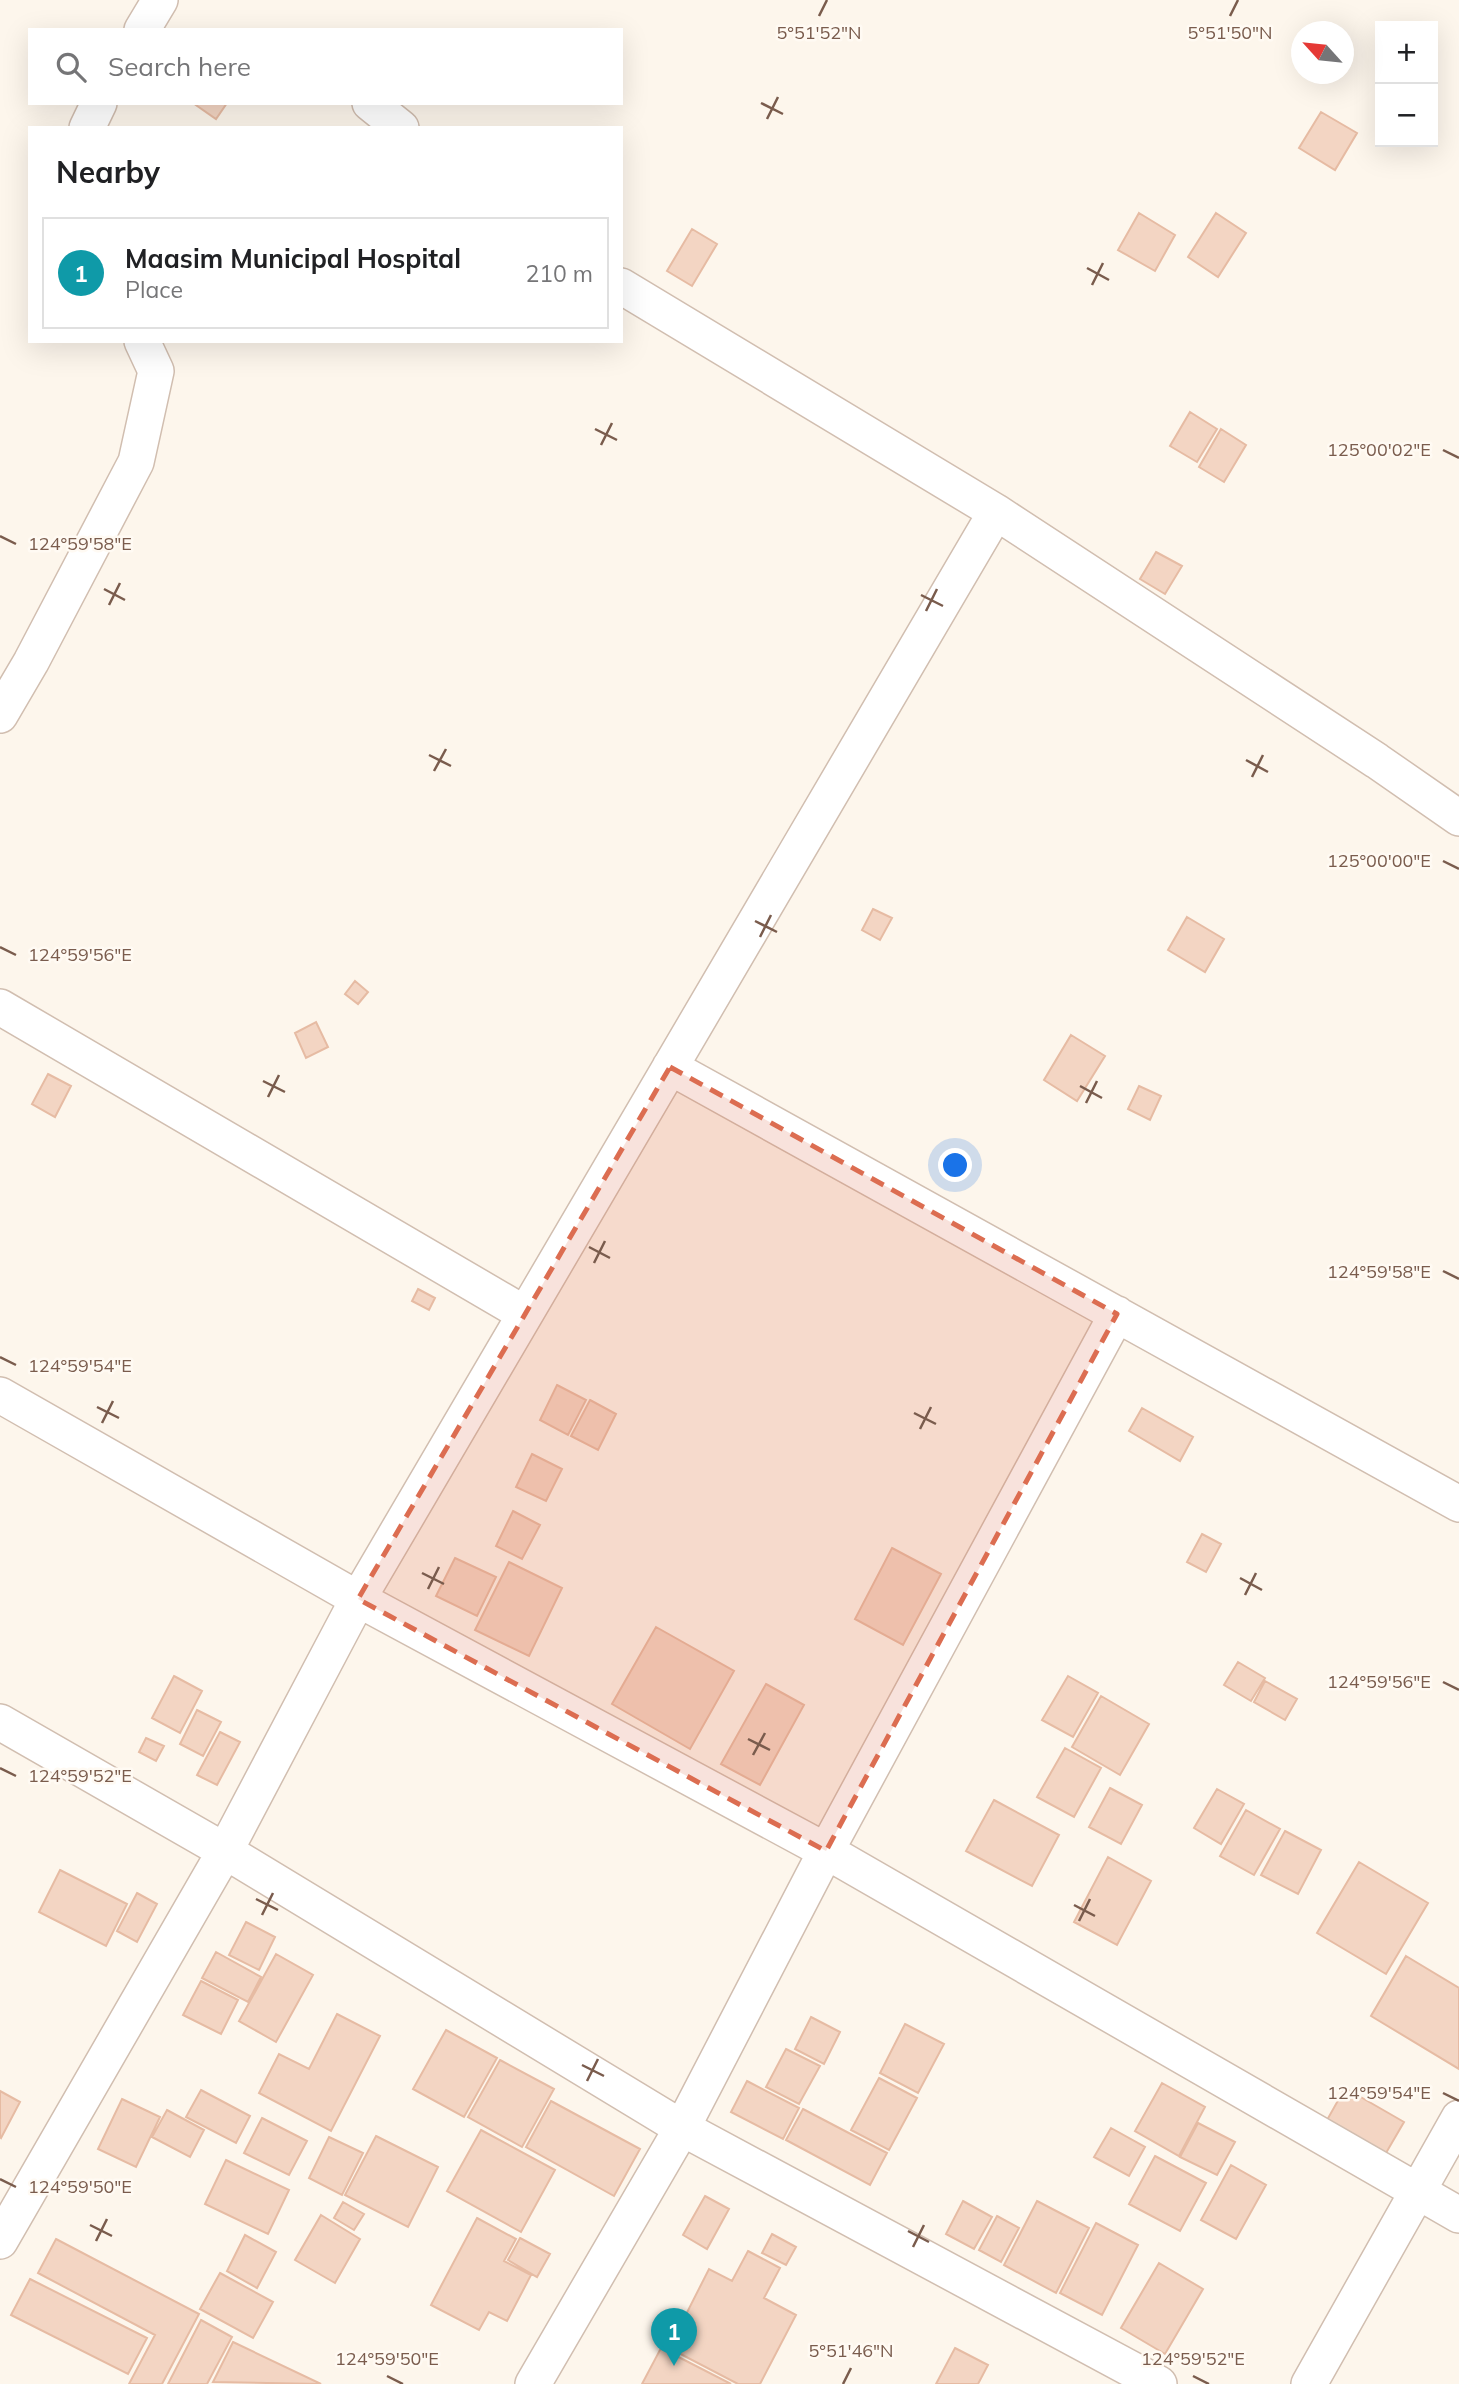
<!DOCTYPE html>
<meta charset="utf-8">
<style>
:root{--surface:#fff;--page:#f6f6f6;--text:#202124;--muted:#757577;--line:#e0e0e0;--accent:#7c3aed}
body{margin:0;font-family:Mulish,sans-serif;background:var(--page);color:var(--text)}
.controls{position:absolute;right:21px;top:21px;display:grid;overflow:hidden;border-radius:0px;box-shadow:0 7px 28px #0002}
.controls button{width:63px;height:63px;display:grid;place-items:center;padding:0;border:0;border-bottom:2px solid var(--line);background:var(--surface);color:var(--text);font:35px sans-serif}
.compass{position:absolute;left:1291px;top:21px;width:63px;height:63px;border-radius:50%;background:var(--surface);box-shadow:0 7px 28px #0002;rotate:297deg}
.you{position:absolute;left:956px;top:1166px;width:24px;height:24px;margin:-18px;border:5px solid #fff;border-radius:50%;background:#1a73e8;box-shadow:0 0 0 10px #1a73e833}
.badge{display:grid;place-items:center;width:46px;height:46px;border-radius:50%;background:var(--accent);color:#fff;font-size:23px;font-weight:700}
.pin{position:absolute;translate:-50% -58px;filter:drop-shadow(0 2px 4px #0008)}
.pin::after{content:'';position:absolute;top:37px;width:24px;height:21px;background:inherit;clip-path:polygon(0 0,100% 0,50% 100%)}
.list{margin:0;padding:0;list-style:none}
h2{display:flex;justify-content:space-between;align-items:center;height:91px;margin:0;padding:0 28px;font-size:30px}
h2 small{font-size:23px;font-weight:400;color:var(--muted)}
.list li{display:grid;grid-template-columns:46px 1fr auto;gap:21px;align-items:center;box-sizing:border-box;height:112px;margin:0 14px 14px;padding:0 14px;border:2px solid var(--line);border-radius:0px}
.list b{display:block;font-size:26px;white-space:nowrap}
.list p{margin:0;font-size:23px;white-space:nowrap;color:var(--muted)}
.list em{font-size:23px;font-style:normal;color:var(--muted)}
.icon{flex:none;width:38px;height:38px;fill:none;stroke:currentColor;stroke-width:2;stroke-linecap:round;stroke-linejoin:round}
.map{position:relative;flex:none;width:1459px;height:2384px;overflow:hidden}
.search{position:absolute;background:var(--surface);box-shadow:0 7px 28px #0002;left:28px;top:28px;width:595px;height:77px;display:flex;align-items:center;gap:18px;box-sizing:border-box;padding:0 24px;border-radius:0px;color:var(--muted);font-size:26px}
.panel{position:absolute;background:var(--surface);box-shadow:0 7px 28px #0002;left:28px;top:126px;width:595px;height:217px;border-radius:0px}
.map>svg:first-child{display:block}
</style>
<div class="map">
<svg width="1459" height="2384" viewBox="0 0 1459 2384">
<rect width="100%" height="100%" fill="#fdf6ec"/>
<!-- building -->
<path fill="#f3d5c3" stroke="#e6bba3" stroke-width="2" d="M 193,103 L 227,103 L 216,119 Z
M 1321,112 L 1357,133 L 1335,170 L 1299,148 Z
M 1139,213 L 1175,235 L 1155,271 L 1118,250 Z
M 1216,213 L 1246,233 L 1218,277 L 1188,257 Z
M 692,229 L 717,244 L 692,286 L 667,271 Z
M 1190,412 L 1217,429 L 1197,462 L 1170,446 Z
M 1221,429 L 1246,445 L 1224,482 L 1199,467 Z
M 1156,552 L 1182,566 L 1165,594 L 1140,579 Z
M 873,909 L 892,918 L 880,940 L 862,930 Z
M 1187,917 L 1224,939 L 1205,972 L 1168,950 Z
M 355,981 L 368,992 L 358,1004 L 345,994 Z
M 316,1022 L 328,1047 L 306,1058 L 295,1033 Z
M 1071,1035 L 1105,1056 L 1077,1101 L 1044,1080 Z
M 48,1074 L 71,1086 L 55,1117 L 32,1104 Z
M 1139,1086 L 1161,1096 L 1150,1120 L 1128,1109 Z
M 418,1289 L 435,1298 L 429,1310 L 412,1301 Z
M 557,1385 L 586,1400 L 568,1435 L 540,1420 Z
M 590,1400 L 616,1414 L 598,1450 L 571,1436 Z
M 1142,1408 L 1193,1437 L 1180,1461 L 1129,1431 Z
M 532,1454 L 562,1469 L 546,1501 L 516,1487 Z
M 513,1511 L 540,1525 L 522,1559 L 496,1546 Z
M 1202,1534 L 1221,1544 L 1206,1572 L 1187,1562 Z
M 892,1548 L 941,1574 L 903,1645 L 855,1619 Z
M 455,1558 L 496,1577 L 477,1616 L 436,1596 Z
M 509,1562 L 562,1588 L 529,1656 L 475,1630 Z
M 656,1627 L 734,1671 L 690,1749 L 612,1704 Z
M 1238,1662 L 1265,1678 L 1251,1701 L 1224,1685 Z
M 174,1676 L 202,1691 L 180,1733 L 152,1718 Z
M 1068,1676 L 1098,1693 L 1073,1737 L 1042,1720 Z
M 1265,1681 L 1297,1699 L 1285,1720 L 1254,1702 Z
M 766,1684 L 804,1705 L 760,1785 L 721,1764 Z
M 1101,1696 L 1149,1724 L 1120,1775 L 1072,1747 Z
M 197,1710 L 221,1722 L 203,1756 L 180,1744 Z
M 220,1732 L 240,1742 L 217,1785 L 197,1775 Z
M 146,1738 L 164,1746 L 156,1761 L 139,1752 Z
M 1065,1748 L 1101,1768 L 1074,1817 L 1037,1797 Z
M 1110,1788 L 1142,1805 L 1121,1844 L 1089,1827 Z
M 1217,1789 L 1244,1804 L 1221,1844 L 1194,1828 Z
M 994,1800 L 1059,1835 L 1032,1886 L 966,1851 Z
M 1246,1810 L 1280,1829 L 1254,1875 L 1220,1856 Z
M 1285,1831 L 1321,1850 L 1298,1894 L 1261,1875 Z
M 1108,1857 L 1151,1881 L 1117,1945 L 1074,1922 Z
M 1359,1862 L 1428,1903 L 1386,1974 L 1317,1933 Z
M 60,1870 L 127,1904 L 106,1946 L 39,1912 Z
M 137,1893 L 157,1904 L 137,1942 L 117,1931 Z
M 246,1922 L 275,1937 L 259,1970 L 229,1955 Z
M 216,1952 L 261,1977 L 248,2002 L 202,1978 Z
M 276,1954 L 313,1975 L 276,2042 L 239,2021 Z
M 1406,1956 L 1459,1988 L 1459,2069 L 1371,2016 Z
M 201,1981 L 238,2000 L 221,2034 L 183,2015 Z
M 337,2014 L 380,2036 L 331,2131 L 259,2093 L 279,2054 L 309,2069 Z
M 811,2017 L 840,2032 L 824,2064 L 795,2049 Z
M 905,2024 L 944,2044 L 918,2093 L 880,2073 Z
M 446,2030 L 497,2058 L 464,2117 L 413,2089 Z
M 786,2049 L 820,2066 L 799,2104 L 766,2087 Z
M 500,2060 L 554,2089 L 522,2147 L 468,2117 Z
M 879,2078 L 917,2098 L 889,2150 L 851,2130 Z
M 747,2081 L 799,2108 L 783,2139 L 731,2112 Z
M 1162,2083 L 1205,2107 L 1179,2156 L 1135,2131 Z
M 1345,2088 L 1404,2122 L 1386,2153 L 1327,2120 Z
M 201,2090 L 250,2116 L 236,2143 L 186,2117 Z
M 0,2091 L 20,2102 L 1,2138 L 0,2137 Z
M 122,2099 L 160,2117 L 136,2167 L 98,2149 Z
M 551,2101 L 640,2149 L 614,2196 L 526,2147 Z
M 803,2109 L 887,2153 L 870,2185 L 786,2140 Z
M 167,2110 L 204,2130 L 190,2157 L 152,2137 Z
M 262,2118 L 307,2141 L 289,2175 L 244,2153 Z
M 1198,2123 L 1235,2142 L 1217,2175 L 1180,2157 Z
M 1111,2128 L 1145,2147 L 1129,2176 L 1094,2157 Z
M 481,2130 L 555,2170 L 521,2232 L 447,2191 Z
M 376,2136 L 438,2167 L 408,2227 L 345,2195 Z
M 329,2137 L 363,2153 L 342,2195 L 309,2178 Z
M 1155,2156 L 1206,2183 L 1180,2231 L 1129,2204 Z
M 226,2160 L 289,2190 L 268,2234 L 205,2204 Z
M 1231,2165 L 1266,2185 L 1236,2239 L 1201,2220 Z
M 705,2196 L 729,2209 L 707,2249 L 683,2235 Z
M 963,2201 L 992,2217 L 974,2249 L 946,2234 Z
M 1037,2201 L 1089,2228 L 1056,2293 L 1004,2265 Z
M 343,2202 L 364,2214 L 354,2230 L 334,2218 Z
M 321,2215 L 360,2239 L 335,2283 L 295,2260 Z
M 997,2216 L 1019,2228 L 1001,2262 L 979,2250 Z
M 477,2218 L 516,2239 L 504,2261 L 531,2275 L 507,2321 L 489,2312 L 479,2330 L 431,2305 Z
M 1096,2223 L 1138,2245 L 1102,2315 L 1060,2293 Z
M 772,2234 L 796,2247 L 786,2265 L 762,2253 Z
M 245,2235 L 276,2252 L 257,2288 L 227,2271 Z
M 520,2238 L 550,2254 L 537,2277 L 508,2260 Z
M 56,2239 L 199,2314 L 162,2384 L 129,2384 L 155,2335 L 38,2273 Z
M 748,2251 L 780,2268 L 764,2298 L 796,2315 L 760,2384 L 738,2384 L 669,2348 L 709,2269 L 732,2281 Z
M 1159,2263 L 1203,2289 L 1165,2354 L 1121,2328 Z
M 220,2273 L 273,2302 L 253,2338 L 200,2309 Z
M 30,2279 L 147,2338 L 128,2374 L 11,2315 Z
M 201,2320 L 232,2337 L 207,2384 L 168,2384 Z
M 233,2342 L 321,2384 L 213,2382 Z
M 661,2348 L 731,2384 L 642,2384 Z
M 955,2348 L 988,2365 L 978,2384 L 936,2384 Z"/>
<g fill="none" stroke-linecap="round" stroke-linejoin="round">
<!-- minor casing -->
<g stroke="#d1beb0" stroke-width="38">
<path id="minor" d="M 142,30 L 160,0
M 370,103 L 401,128
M 87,128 L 99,103
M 621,286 L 996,512 L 1377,761 L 1459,818
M 0,715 L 31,662 L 136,462 L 156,371 L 142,341
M 0,1007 L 525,1314
M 670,1067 L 1459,1504
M 0,1395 L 358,1599 L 826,1851 L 1117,1314
M 0,1722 L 225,1851 L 682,2128 L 1159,2384
M 0,2241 L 225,1851 L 358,1599 L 996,512
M 533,2384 L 682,2128 L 826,1851 L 1459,2215
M 1309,2384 L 1459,2118"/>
</g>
<!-- minor -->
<use href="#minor" stroke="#fff" stroke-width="35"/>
</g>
<!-- marked area -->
<path fill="#dc6d51" fill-opacity="0.2" stroke="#dc6d51" stroke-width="5" stroke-dasharray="14 9" stroke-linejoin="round" d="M 670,1067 L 1117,1314 L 826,1851 L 358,1599 Z"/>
<!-- ticks -->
<path fill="none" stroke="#7a5c4d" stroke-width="2.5" d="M 819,16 L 827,0M 1230,16 L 1238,0M 761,103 L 783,114M 767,119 L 778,97M 1087,268 L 1109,280M 1092,285 L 1103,263M 595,429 L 617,440M 601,445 L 612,423M 1443,450 L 1459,458M 0,536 L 16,544M 104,589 L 125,600M 921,595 L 943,606M 109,605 L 120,583M 926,611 L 937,589M 429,755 L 451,766M 1246,760 L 1268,772M 434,771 L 446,749M 1252,777 L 1263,755M 1443,861 L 1459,869M 755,921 L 777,932M 760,937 L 771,915M 0,947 L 16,955M 263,1081 L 285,1092M 1080,1086 L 1102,1098M 268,1097 L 279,1075M 1086,1103 L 1097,1081M 589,1247 L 610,1258M 594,1263 L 605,1241M 1443,1271 L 1459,1279M 0,1357 L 16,1365M 97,1407 L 119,1418M 914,1413 L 936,1424M 102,1423 L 113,1401M 920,1429 L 931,1407M 422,1573 L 444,1584M 1240,1578 L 1262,1590M 428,1589 L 439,1567M 1245,1595 L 1256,1573M 1443,1682 L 1459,1690M 748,1739 L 770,1750M 753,1755 L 765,1733M 0,1768 L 16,1776M 256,1899 L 278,1910M 1074,1905 L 1095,1916M 262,1915 L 273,1893M 1079,1921 L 1090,1899M 582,2065 L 604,2076M 587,2081 L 598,2059M 1443,2093 L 1459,2101M 0,2179 L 16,2187M 90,2225 L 112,2236M 908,2231 L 929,2242M 96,2241 L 107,2219M 913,2247 L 924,2225M 387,2376 L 403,2384M 1193,2376 L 1209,2384M 843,2384 L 851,2368"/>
<g font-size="18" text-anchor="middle" fill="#7a5c4d" stroke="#fffaf3" stroke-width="5" stroke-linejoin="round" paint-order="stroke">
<text x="819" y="39">5°51'52"N</text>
<text x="1230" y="39">5°51'50"N</text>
<text x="1379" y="456">125°00'02"E</text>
<text x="80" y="550">124°59'58"E</text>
<text x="1379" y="867">125°00'00"E</text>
<text x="80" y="961">124°59'56"E</text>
<text x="1379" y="1278">124°59'58"E</text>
<text x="80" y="1372">124°59'54"E</text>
<text x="1379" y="1688">124°59'56"E</text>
<text x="80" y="1782">124°59'52"E</text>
<text x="1379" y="2099">124°59'54"E</text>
<text x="80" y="2193">124°59'50"E</text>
<text x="851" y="2357">5°51'46"N</text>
<text x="387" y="2365">124°59'50"E</text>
<text x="1193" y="2365">124°59'52"E</text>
</g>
</svg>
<div class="controls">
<button>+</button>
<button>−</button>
</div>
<svg class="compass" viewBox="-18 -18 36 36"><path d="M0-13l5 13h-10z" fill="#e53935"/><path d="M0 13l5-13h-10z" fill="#757577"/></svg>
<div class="you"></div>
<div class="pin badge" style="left:674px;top:2366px;background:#0f9aa8">1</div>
<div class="search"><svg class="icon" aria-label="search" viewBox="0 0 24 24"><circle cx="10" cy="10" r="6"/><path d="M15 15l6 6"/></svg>Search here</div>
<section class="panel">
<h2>Nearby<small></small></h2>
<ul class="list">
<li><span class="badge" style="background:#0f9aa8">1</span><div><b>Maasim Municipal Hospital</b><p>Place</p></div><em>210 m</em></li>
</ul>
</section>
</div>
